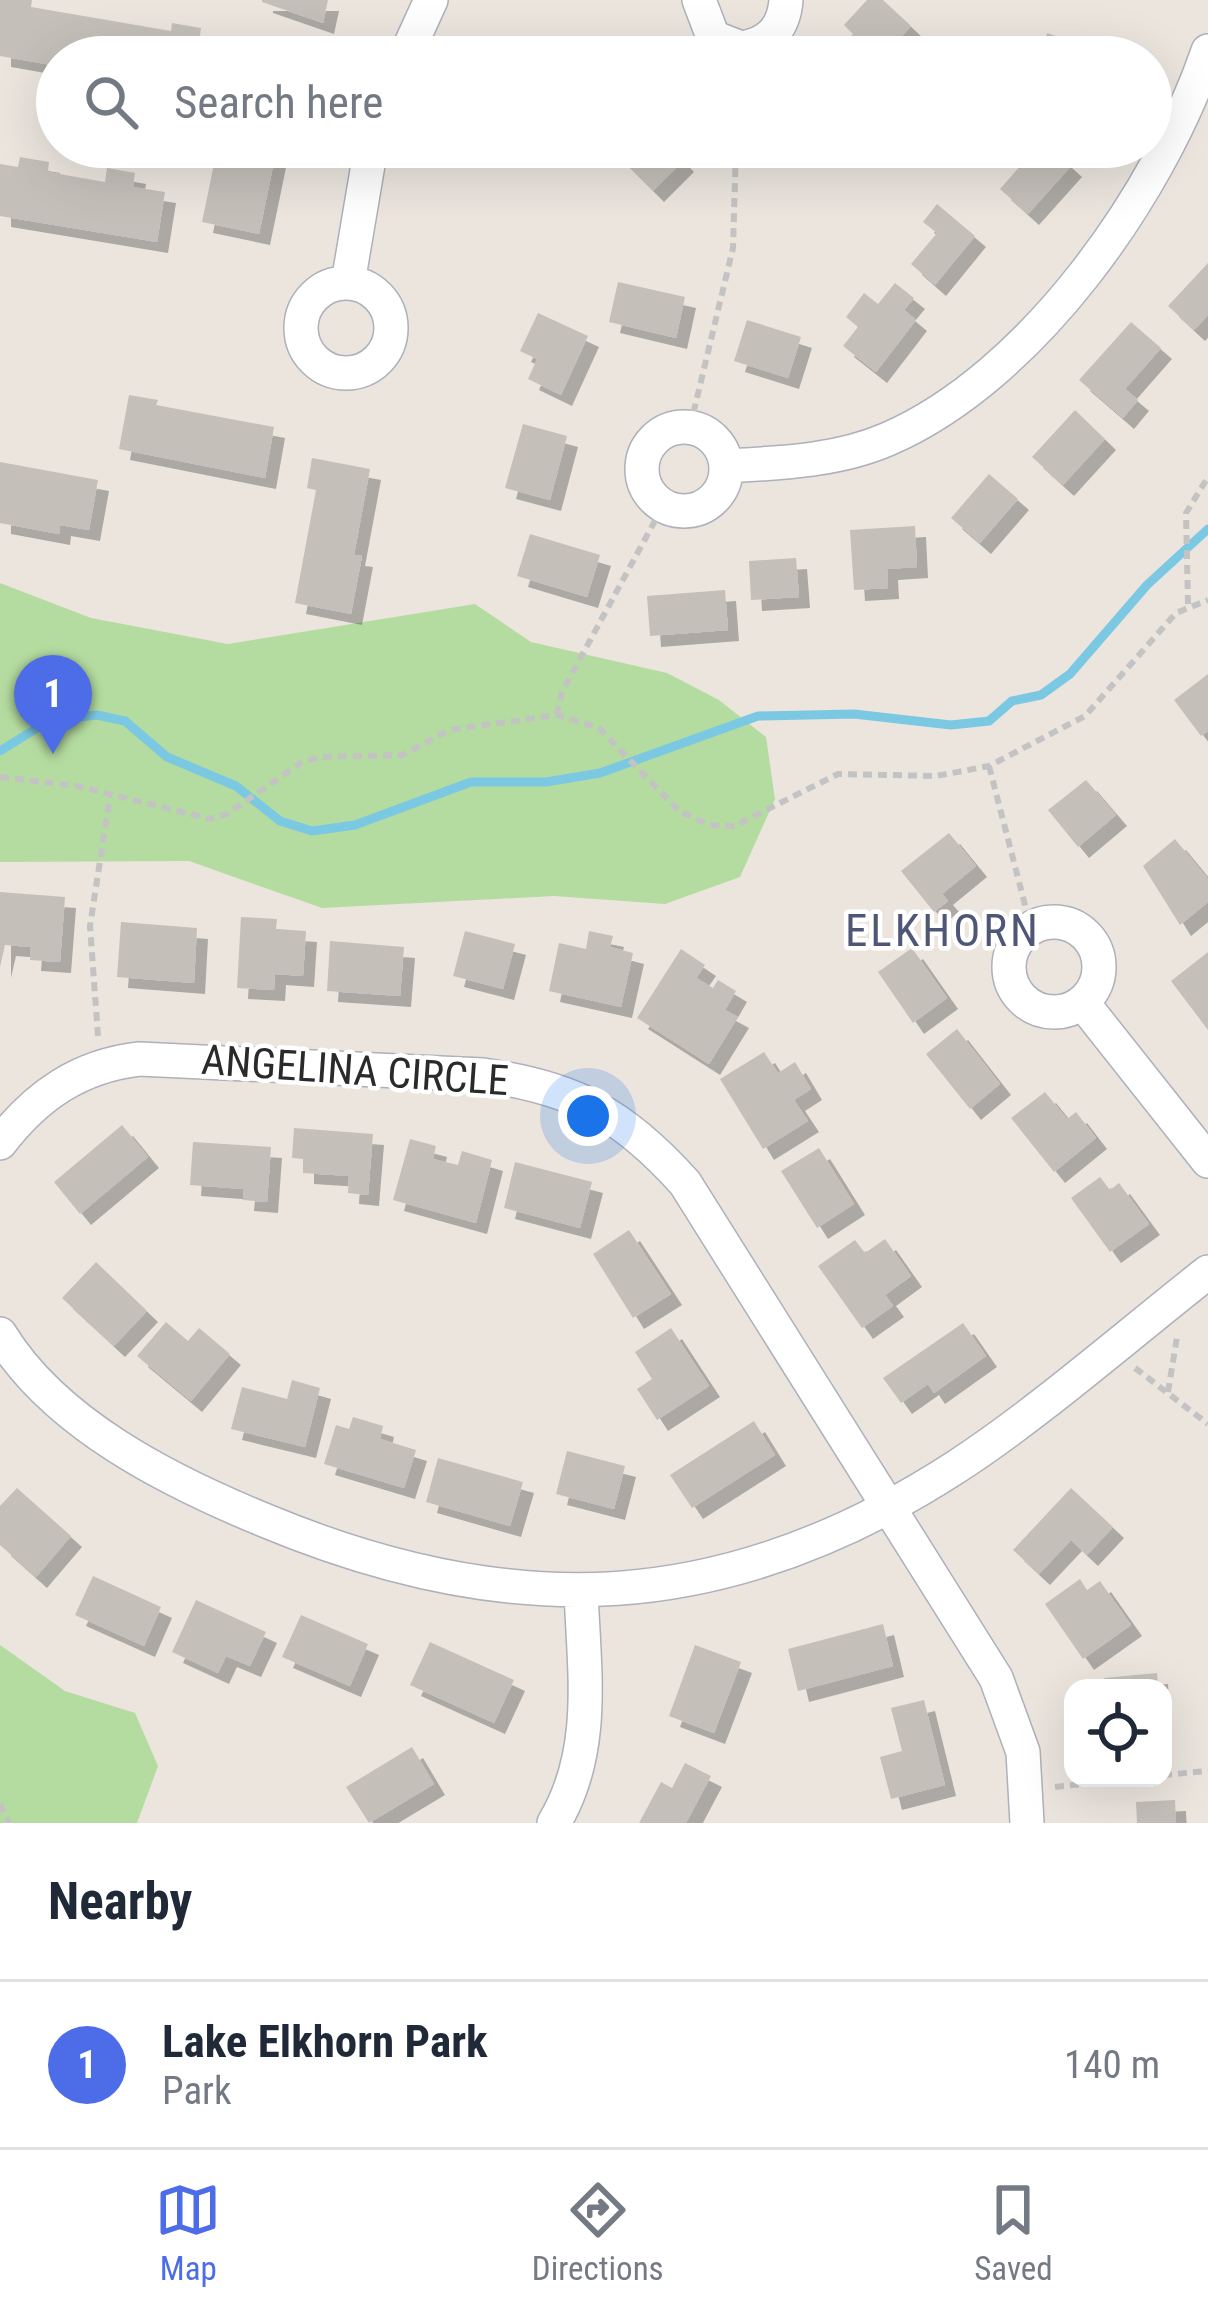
<!DOCTYPE html>
<style>
:root{--surface:#fff;--page:#f6f6f7;--text:#1f2937;--muted:#747a83;--line:#e0e1e3;--accent:#4d6ce8}
body{margin:0;font-family:"Roboto Condensed",sans-serif;background:var(--page);color:var(--text)}
.controls{position:absolute;right:36px;bottom:36px;display:grid;overflow:hidden;border-radius:24px;box-shadow:0 12px 48px #0002}
.controls button{width:108px;height:108px;display:grid;place-items:center;padding:0;border:0;border-bottom:3px solid var(--line);background:var(--surface);color:var(--text);font:60px sans-serif}
.you{position:absolute;left:588px;top:1116px;width:42px;height:42px;margin:-30px;border:9px solid #fff;border-radius:50%;background:#1a73e8;box-shadow:0 0 0 18px #1a73e833}
.badge{display:grid;place-items:center;width:78px;height:78px;border-radius:50%;background:var(--accent);color:#fff;font-size:39px;font-weight:700}
.pin{position:absolute;translate:-50% -99px;filter:drop-shadow(0 3px 6px #0008)}
.pin::after{content:'';position:absolute;top:63px;width:42px;height:36px;background:inherit;clip-path:polygon(0 0,100% 0,50% 100%)}
.list{margin:0;padding:0;list-style:none}
h2{display:flex;justify-content:space-between;align-items:center;height:156px;margin:0;padding:0 48px;font-size:51px}
h2 small{font-size:39px;font-weight:400;color:var(--muted)}
.list li{display:grid;grid-template-columns:78px 1fr auto;gap:36px;align-items:center;box-sizing:border-box;height:168px;padding:0 48px;border-top:3px solid var(--line)}
.list b{display:block;font-size:45px;white-space:nowrap}
.list p{margin:0;font-size:39px;white-space:nowrap;color:var(--muted)}
.list em{font-size:39px;font-style:normal;color:var(--muted)}
.icon{flex:none;width:66px;height:66px;fill:none;stroke:currentColor;stroke-width:2;stroke-linecap:round;stroke-linejoin:round}
.map{position:relative;flex:none;width:1208px;height:1823px;overflow:hidden}
.search{position:absolute;background:var(--surface);box-shadow:0 12px 48px #0002;left:36px;right:36px;top:36px;height:132px;display:flex;align-items:center;gap:30px;box-sizing:border-box;padding:0 42px;border-radius:66px;color:var(--muted);font-size:45px}
.sheet{height:324px;background:var(--surface)}
nav{display:flex;justify-content:space-around;align-items:center;box-sizing:border-box;height:168px;border-top:3px solid var(--line);background:var(--surface);font-size:33px;color:var(--muted)}
nav a{display:grid;justify-items:center;gap:6px}
nav .on{color:var(--accent)}
.map>svg:first-child{display:block}
</style>
<div class="map">
<svg width="1208" height="1823" viewBox="0 0 1208 1823">
<defs>
<filter id="shadow"><feDropShadow dx="11" dy="11" stdDeviation="0" flood-color="#0004"/></filter>
</defs>
<rect width="100%" height="100%" fill="#ebe5de"/>
<!-- green -->
<path fill="#b5dca0" d="M 0,583 L 91,618 L 228,644 L 475,604 L 531,642 L 667,673 L 719,700 L 766,737 L 775,799 L 740,877 L 665,904 L 554,896 L 322,908 L 189,861 L 0,862 Z
M 0,1645 L 65,1691 L 135,1713 L 158,1766 L 137,1823 L 0,1823 Z"/>
<g fill="none" stroke-linecap="round" stroke-linejoin="round">
<!-- stream -->
<path stroke="#7bc8e3" stroke-width="9" d="M 0,751 L 42,725 L 71,718 L 97,715 L 125,721 L 167,757 L 236,786 L 280,821 L 312,831 L 355,825 L 471,782 L 546,782 L 600,773 L 758,716 L 854,714 L 951,725 L 989,721 L 1012,701 L 1041,695 L 1070,674 L 1147,585 L 1208,529"/>
</g>
<!-- building -->
<path fill="#c4bfb9" filter="url(#shadow)" d="M 0,0 L 32,0 L 31,7 L 171,31 L 172,23 L 201,28 L 197,57 L 57,57 L 57,66 L 0,56 Z
M 328,0 L 323,23 L 262,2 L 262,0 Z
M 867,0 L 883,0 L 911,26 L 882,57 L 848,57 L 839,48 L 853,34 L 844,25 Z
M 1047,33 L 1114,56 L 1114,57 L 1058,57 L 1041,51 Z
M 224,147 L 277,147 L 259,234 L 202,222 L 214,164 L 220,165 Z
M 620,147 L 670,147 L 683,161 L 653,191 L 615,153 Z
M 1037,147 L 1050,147 L 1071,166 L 1028,214 L 1000,189 Z
M 20,157 L 49,162 L 48,172 L 105,182 L 107,168 L 135,173 L 133,187 L 165,192 L 157,242 L 0,216 L 0,164 L 18,167 Z
M 937,204 L 975,236 L 935,285 L 911,264 L 937,233 L 923,222 Z
M 1208,263 L 1208,315 L 1194,330 L 1168,306 Z
M 618,282 L 685,297 L 676,338 L 609,322 Z
M 895,283 L 914,298 L 904,310 L 916,320 L 876,372 L 843,346 L 858,327 L 846,317 L 864,293 L 878,304 Z
M 538,313 L 588,336 L 561,395 L 528,379 L 537,359 L 520,351 Z
M 747,320 L 801,337 L 788,378 L 734,361 Z
M 1131,322 L 1161,348 L 1125,389 L 1138,400 L 1123,418 L 1079,380 Z
M 129,395 L 158,400 L 156,405 L 274,427 L 265,478 L 119,449 Z
M 1075,410 L 1105,439 L 1063,485 L 1032,457 Z
M 523,424 L 567,436 L 550,500 L 505,488 Z
M 312,458 L 370,469 L 354,555 L 362,556 L 351,614 L 295,603 L 316,490 L 307,488 Z
M 0,462 L 98,480 L 89,530 L 60,525 L 59,534 L 0,523 Z
M 989,474 L 1018,499 L 980,543 L 951,518 Z
M 915,526 L 917,567 L 887,569 L 888,588 L 854,590 L 850,530 Z
M 530,534 L 600,555 L 587,597 L 517,576 Z
M 796,558 L 799,597 L 751,600 L 749,561 Z
M 725,590 L 728,630 L 650,636 L 647,596 Z
M 1208,674 L 1208,731 L 1201,736 L 1174,700 Z
M 1086,780 L 1116,815 L 1078,847 L 1048,810 Z
M 949,833 L 976,866 L 942,894 L 948,901 L 934,912 L 901,871 Z
M 1175,839 L 1208,879 L 1208,902 L 1180,925 L 1143,866 Z
M 0,892 L 65,897 L 60,962 L 30,960 L 31,947 L 5,945 L 0,967 Z
M 241,917 L 277,919 L 276,929 L 306,931 L 303,976 L 275,974 L 274,990 L 237,988 Z
M 121,922 L 197,928 L 194,983 L 117,977 Z
M 465,931 L 515,944 L 503,989 L 453,976 Z
M 589,931 L 613,936 L 610,947 L 633,953 L 621,1007 L 549,991 L 559,943 L 586,949 Z
M 330,941 L 404,947 L 400,996 L 327,991 Z
M 912,948 L 947,998 L 913,1023 L 878,972 Z
M 681,949 L 705,965 L 696,978 L 713,988 L 718,980 L 736,991 L 725,1010 L 738,1017 L 709,1064 L 637,1018 Z
M 1208,952 L 1208,1030 L 1171,981 Z
M 957,1029 L 1000,1084 L 970,1109 L 926,1054 Z
M 764,1052 L 778,1073 L 795,1062 L 811,1089 L 794,1100 L 808,1121 L 763,1149 L 720,1079 Z
M 1045,1092 L 1067,1119 L 1076,1112 L 1096,1138 L 1054,1172 L 1011,1118 Z
M 122,1125 L 148,1157 L 80,1214 L 54,1182 Z
M 294,1128 L 373,1134 L 368,1195 L 348,1193 L 349,1176 L 303,1173 L 303,1159 L 292,1158 Z
M 410,1139 L 436,1146 L 433,1159 L 458,1165 L 462,1151 L 492,1160 L 476,1223 L 393,1200 Z
M 193,1142 L 271,1147 L 267,1202 L 243,1200 L 244,1189 L 190,1185 Z
M 819,1148 L 854,1204 L 817,1228 L 781,1171 Z
M 515,1162 L 592,1182 L 580,1228 L 504,1208 Z
M 1100,1177 L 1110,1190 L 1119,1183 L 1149,1224 L 1110,1252 L 1071,1198 Z
M 629,1230 L 671,1294 L 633,1318 L 593,1254 Z
M 885,1239 L 911,1276 L 885,1295 L 893,1306 L 862,1328 L 818,1266 L 855,1240 L 865,1253 Z
M 96,1262 L 147,1311 L 114,1346 L 62,1298 Z
M 166,1322 L 188,1341 L 199,1328 L 230,1354 L 191,1401 L 137,1356 Z
M 963,1323 L 986,1356 L 934,1393 L 928,1384 L 901,1403 L 883,1378 Z
M 671,1328 L 709,1386 L 657,1420 L 637,1389 L 652,1379 L 635,1352 Z
M 292,1380 L 320,1388 L 305,1447 L 231,1429 L 242,1387 L 287,1399 Z
M 353,1417 L 383,1426 L 380,1439 L 416,1450 L 404,1488 L 324,1464 L 336,1425 L 349,1429 Z
M 754,1421 L 775,1455 L 692,1508 L 670,1475 Z
M 567,1451 L 625,1466 L 614,1509 L 556,1494 Z
M 438,1458 L 523,1482 L 510,1526 L 426,1502 Z
M 17,1488 L 71,1536 L 36,1577 L 0,1545 L 0,1506 Z
M 1071,1488 L 1113,1527 L 1087,1555 L 1071,1540 L 1039,1574 L 1013,1550 Z
M 93,1576 L 161,1607 L 144,1646 L 75,1615 Z
M 1080,1579 L 1087,1590 L 1100,1581 L 1131,1625 L 1083,1659 L 1045,1604 Z
M 196,1600 L 266,1632 L 250,1666 L 226,1656 L 218,1673 L 172,1652 Z
M 301,1615 L 368,1644 L 350,1686 L 282,1657 Z
M 883,1624 L 893,1666 L 798,1691 L 788,1649 Z
M 430,1642 L 514,1680 L 494,1723 L 410,1685 Z
M 695,1645 L 741,1662 L 714,1733 L 669,1716 Z
M 1157,1673 L 1158,1688 L 1104,1688 L 1104,1678 Z
M 924,1700 L 945,1785 L 891,1799 L 880,1757 L 902,1751 L 891,1708 Z
M 412,1747 L 434,1784 L 369,1823 L 346,1787 Z
M 685,1763 L 711,1776 L 686,1823 L 639,1823 L 661,1782 L 672,1788 Z
M 1175,1800 L 1176,1823 L 1137,1823 L 1136,1802 Z"/>
<g fill="none" stroke-linecap="round" stroke-linejoin="round">
<!-- street casing -->
<g stroke="#aeb0ba" stroke-width="36">
<path id="street" d="M 699,0 L 713,37 L 741,48 C 769,44 784,28 786,0
M 405,57 L 431,0
M 348,283 L 371,147
M301 328a45 45 0 1 1 90 0a45 45 0 1 1-90 0Z
M642 469a42 42 0 1 1 84 0a42 42 0 1 1-84 0Z
M 726,466 C 780,463 838,461 888,439 C 1031,377 1159,195 1208,51
M1009 967a45 45 0 1 1 90 0a45 45 0 1 1-90 0Z
M 1082,1002 L 1208,1161
M 0,1143 C 36,1096 79,1066 139,1059 L 483,1075 C 575,1088 623,1114 685,1183 L 996,1678 L 1023,1752 L 1027,1823
M 0,1334 C 55,1424 169,1481 264,1520 C 513,1624 726,1616 956,1467 C 1039,1413 1129,1334 1208,1272
M 554,1823 C 597,1751 584,1672 581,1591"/>
</g>
<!-- path -->
<path stroke="#c3c3c3" stroke-width="6" stroke-dasharray="9 6" stroke-linecap="butt" d="M 690,427 L 733,248 L 736,147
M 1188,604 L 1186,513 L 1208,477
M 557,715 L 562,692 L 663,506
M 989,766 L 1031,928
M 0,777 L 77,786 L 211,819 L 227,814 L 301,763 L 320,757 L 403,755 L 449,730 L 557,715 L 599,728 L 679,811 L 710,825 L 734,826 L 838,774 L 936,776 L 989,766 L 1085,716 L 1176,613 L 1208,600
M 98,1036 L 90,926 L 110,796
M 1135,1368 L 1208,1424
M 1168,1392 L 1177,1337
M 1163,1775 L 1208,1771
M 1055,1787 L 1138,1778
M 0,1804 L 9,1823"/>
<!-- street -->
<use href="#street" stroke="#fff" stroke-width="33"/>
</g>
<g text-anchor="middle" dominant-baseline="central" stroke-width="9" stroke-linejoin="round" paint-order="stroke">
<!-- street labels -->
<g font-size="42" fill="#2a2a2a" stroke="#fff">
<text transform="translate(355 1070) rotate(4)">ANGELINA CIRCLE</text>
</g>
<!-- neighbourhood labels -->
<g font-size="45" letter-spacing="3" fill="#4f5777" stroke="#fff">
<text x="943" y="930">ELKHORN</text>
</g>
</g>
</svg>
<div class="controls">
<button><svg class="icon" aria-label="locate" viewBox="0 0 24 24"><circle cx="12" cy="12" r="6"/><path d="M12 2v4M12 18v4M2 12h4M18 12h4"/></svg></button>
</div>
<div class="you"></div>
<div class="pin badge" style="left:53px;top:754px">1</div>
<div class="search"><svg class="icon" aria-label="search" viewBox="0 0 24 24"><circle cx="10" cy="10" r="6"/><path d="M15 15l6 6"/></svg>Search here</div>
</div>
<section class="sheet">
<h2>Nearby<small></small></h2>
<ul class="list">
<li><span class="badge">1</span><div><b>Lake Elkhorn Park</b><p>Park</p></div><em>140 m</em></li>
</ul>
</section>
<nav>
<a class="on"><svg class="icon" aria-label="map" viewBox="0 0 24 24"><path d="M3 6l6-2 6 2 6-2v14l-6 2-6-2-6 2zM9 4v14M15 6v14"/></svg>Map</a>
<a><svg class="icon" aria-label="directions" viewBox="0 0 24 24"><path d="M12 3l9 9-9 9-9-9zM9 14v-3h6M13 9l2 2-2 2"/></svg>Directions</a>
<a><svg class="icon" aria-label="saved" viewBox="0 0 24 24"><path d="M7 4h10v16l-5-4-5 4z"/></svg>Saved</a>
</nav>
